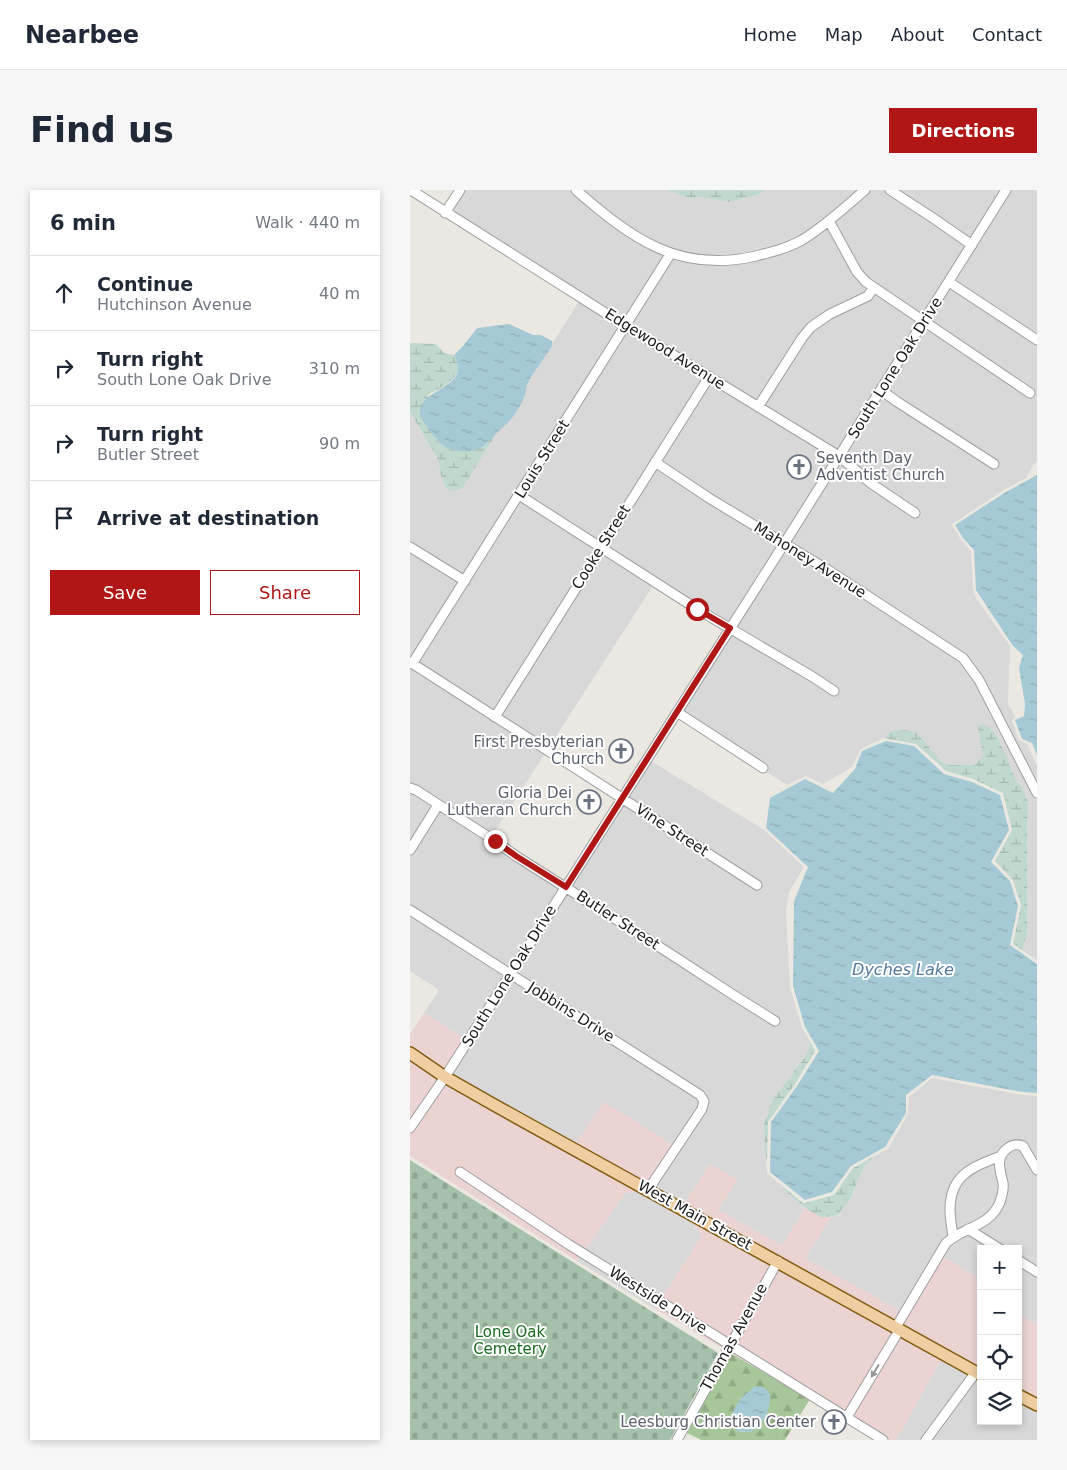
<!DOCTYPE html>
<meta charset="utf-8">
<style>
:root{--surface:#fff;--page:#f6f6f7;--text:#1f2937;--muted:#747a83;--line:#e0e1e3;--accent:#b01616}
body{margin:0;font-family:"DejaVu Sans",sans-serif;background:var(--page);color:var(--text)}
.controls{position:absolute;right:15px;bottom:15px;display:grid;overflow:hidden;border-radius:0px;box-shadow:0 2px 8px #0003}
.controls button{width:45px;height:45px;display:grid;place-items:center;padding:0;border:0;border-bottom:1px solid var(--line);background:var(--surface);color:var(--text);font:25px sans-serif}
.stop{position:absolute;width:15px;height:15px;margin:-11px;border:4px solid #b01616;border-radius:50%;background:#fff}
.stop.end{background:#b01616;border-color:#fff;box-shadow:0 1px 5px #0008}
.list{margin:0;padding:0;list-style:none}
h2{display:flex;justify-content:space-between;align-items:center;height:65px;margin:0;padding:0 20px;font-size:21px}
h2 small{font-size:16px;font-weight:400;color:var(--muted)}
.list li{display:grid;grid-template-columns:32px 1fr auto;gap:15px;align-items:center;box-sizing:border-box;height:75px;padding:0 20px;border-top:1px solid var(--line)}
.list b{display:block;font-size:19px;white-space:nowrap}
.list p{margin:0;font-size:16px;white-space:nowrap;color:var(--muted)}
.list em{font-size:16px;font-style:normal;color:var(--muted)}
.actions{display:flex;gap:10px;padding:15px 20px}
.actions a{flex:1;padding:11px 0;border:1px solid var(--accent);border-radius:0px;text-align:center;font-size:18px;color:var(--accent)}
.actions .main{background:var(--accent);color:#fff}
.icon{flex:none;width:28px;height:28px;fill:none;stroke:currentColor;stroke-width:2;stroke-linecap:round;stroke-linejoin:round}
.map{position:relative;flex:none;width:627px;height:1250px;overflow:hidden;border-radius:0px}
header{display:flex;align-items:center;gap:30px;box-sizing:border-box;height:70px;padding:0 25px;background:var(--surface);border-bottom:1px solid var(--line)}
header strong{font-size:24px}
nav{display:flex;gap:28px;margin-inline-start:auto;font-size:18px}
.intro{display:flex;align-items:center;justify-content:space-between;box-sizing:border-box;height:120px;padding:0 30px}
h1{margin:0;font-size:35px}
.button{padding:12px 22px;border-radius:0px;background:var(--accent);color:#fff;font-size:18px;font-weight:700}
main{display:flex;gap:30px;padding:0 30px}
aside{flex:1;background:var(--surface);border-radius:0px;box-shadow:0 2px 8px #0003}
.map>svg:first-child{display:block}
</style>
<header>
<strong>Nearbee</strong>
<nav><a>Home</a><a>Map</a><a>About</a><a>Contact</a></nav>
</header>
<div class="intro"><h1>Find us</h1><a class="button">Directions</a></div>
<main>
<aside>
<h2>6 min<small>Walk · 440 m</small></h2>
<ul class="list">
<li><svg class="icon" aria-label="ahead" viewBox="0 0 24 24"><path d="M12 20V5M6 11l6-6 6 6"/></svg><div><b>Continue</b><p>Hutchinson Avenue</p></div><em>40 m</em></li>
<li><svg class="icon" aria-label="right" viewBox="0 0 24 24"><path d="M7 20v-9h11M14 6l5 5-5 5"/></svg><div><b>Turn right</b><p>South Lone Oak Drive</p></div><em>310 m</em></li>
<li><svg class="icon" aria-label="right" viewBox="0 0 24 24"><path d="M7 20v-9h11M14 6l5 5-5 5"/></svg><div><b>Turn right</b><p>Butler Street</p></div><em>90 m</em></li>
<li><svg class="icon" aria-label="arrive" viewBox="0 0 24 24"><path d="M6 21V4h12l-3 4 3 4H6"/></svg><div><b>Arrive at destination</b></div></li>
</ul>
<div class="actions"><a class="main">Save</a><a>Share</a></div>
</aside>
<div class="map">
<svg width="627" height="1250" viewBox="0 0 627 1250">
<defs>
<pattern id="forest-firs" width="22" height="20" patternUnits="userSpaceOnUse" patternTransform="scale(1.25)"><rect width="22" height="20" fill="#a7c69a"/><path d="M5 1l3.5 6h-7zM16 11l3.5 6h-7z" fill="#8faa84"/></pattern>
<pattern id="wetland-marsh" width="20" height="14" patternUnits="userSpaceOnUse" patternTransform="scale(1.25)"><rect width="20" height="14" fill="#c0d8cd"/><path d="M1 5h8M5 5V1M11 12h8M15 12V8" fill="none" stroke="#a4b9af"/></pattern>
<pattern id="cemetery-stones" width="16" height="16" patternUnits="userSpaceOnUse" patternTransform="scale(1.25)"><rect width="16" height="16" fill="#a5c1a9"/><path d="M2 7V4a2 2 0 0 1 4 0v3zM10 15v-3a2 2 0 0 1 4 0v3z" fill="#8da591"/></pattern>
<pattern id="water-ripples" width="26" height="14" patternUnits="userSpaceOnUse" patternTransform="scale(1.25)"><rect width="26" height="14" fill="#a6cad5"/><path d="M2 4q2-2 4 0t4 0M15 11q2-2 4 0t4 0" fill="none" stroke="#8eadb6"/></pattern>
</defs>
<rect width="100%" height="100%" fill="#ebe8e1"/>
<!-- residential -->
<path fill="#d9d8d8" d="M 48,0 L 257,0 L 277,8 L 289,7 L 319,12 L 347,5 L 356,0 L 592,0 L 319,435 L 246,391 L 78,652 L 152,696 L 55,849 L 14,823 L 29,800 L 0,781 L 0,222 L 27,269 L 31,285 L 52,299 L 86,244 L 101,229 L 115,206 L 116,196 L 171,108 L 37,25 Z
M 600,0 L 627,0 L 627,272 L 624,274 L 616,288 L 595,299 L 544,333 L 542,335 L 551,350 L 561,361 L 563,400 L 566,408 L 600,456 L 598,513 L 605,527 L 602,531 L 609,550 L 617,554 L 627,576 L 627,770 L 612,760 L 617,746 L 617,633 L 619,618 L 616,605 L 604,587 L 591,553 L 568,538 L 574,566 L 565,575 L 541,575 L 533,573 L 507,543 L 482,541 L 474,548 L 451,559 L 442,577 L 413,594 L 396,586 L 377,595 L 269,527 Z
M 241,571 L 353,639 L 394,677 L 379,702 L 376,721 L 380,797 L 392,838 L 401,853 L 395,867 L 380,887 L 354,935 L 357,983 L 368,993 L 374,1000 L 395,1018 L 372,1055 L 308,1020 L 300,974 L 273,1015 L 243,998 L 194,912 L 165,955 L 40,885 Z
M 522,888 L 612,905 L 627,906 L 627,1135 L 608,1124 L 608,1059 L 571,1059 L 571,1090 L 531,1065 L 494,1123 L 395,1068 L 421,1027 L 427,1025 L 439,1011 L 454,977 L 466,965 L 478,959 L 498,924 L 499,907 Z
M 232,1001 L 274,1024 L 292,1045 L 245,1119 L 167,1071 L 215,1003 Z
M 532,1168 L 571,1189 L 571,1231 L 608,1231 L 608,1209 L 627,1219 L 627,1250 L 486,1250 Z"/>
<!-- commercial -->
<path fill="#ebd3d2" d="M 14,823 L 55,849 L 34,882 L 0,859 L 0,844 Z
M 0,868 L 232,1001 L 215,1003 L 167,1071 L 0,966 Z
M 194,912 L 267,957 L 243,998 L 165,955 Z
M 300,974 L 328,990 L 308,1020 L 372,1055 L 395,1018 L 413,1028 L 421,1027 L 395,1068 L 494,1123 L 531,1065 L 571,1090 L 571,1095 L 569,1099 L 571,1100 L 571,1181 L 273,1015 Z
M 274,1024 L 363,1073 L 314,1159 L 245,1119 L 292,1045 Z
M 369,1076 L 532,1168 L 486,1250 L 471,1250 L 319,1162 Z
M 608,1124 L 627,1135 L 627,1211 L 608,1201 Z"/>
<!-- forest -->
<path fill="url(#forest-firs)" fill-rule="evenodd" d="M 320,1163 L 400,1209 L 375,1250 L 291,1250 L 275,1242 ZM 331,1208 L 342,1241 L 335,1242 L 327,1241 L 321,1230 Z"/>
<!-- wetland -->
<path fill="url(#wetland-marsh)" d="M 257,0 L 356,0 L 347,5 L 319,12 L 289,7 L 277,8 Z
M 3,153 L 26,154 L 34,163 L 44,165 C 45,167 47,169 48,172 C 53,187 30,200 18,204 L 21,241 L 29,252 L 73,256 L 86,244 L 52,299 L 44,301 L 37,299 L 31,285 L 27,268 L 0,222 L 0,154 Z
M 572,534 C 589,536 599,576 606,590 C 609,595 614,600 616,606 C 620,615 618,624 617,633 L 617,746 L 612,760 L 603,754 L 611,715 L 603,690 L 585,671 L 602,640 L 593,603 L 563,589 L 536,581 L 506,554 L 474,548 L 481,541 L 496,540 L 507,543 L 533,573 L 541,575 L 565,575 L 573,566 L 568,538 Z
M 401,853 L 405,861 L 385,894 L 358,932 L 357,971 L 355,962 L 354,935 L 362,911 L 395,867 Z
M 466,965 L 454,977 L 439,1011 L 427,1025 L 413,1028 L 398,1020 L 374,1000 L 368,993 L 393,1013 L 395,1013 L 424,1005 L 443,978 Z"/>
<!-- cemetery -->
<path fill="url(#cemetery-stones)" d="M 0,970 L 308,1163 L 260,1250 L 0,1250 Z"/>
<!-- water -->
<path fill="url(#water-ripples)" d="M 99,134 L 123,145 L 131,145 L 142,151 L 142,156 C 134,169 124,181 117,195 C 116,198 116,202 115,205 C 113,211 109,218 106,222 C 102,230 94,236 88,242 C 84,246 79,251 75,255 C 62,265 41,263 29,252 C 25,247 14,233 11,228 C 0,199 65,200 44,165 L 53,156 L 67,138 Z
M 627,285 L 627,565 L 622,553 L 612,549 L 605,530 L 614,526 L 615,514 L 609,478 L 613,465 L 603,456 L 566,400 L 564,360 L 553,348 L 545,335 L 596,302 Z
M 476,551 L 504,556 L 534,584 L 562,592 L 590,605 L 599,640 L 581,672 L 600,691 L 608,716 L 600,755 L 627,774 L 627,903 L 612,902 L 522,885 L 496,905 L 496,923 L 475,957 L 441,976 L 422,1002 L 395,1010 L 360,982 L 361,932 L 387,896 L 409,861 L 395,837 L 383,796 L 384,711 L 398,677 L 356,638 L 360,608 L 395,589 L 423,603 L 445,579 L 452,561 Z
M 346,1196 C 351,1197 356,1197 359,1203 C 363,1212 354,1233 346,1239 C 341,1243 334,1242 327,1241 C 313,1226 332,1205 346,1196 Z"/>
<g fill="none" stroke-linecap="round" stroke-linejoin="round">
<!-- minor casing -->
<g stroke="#9f9f9f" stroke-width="11">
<path id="minor" d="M 1,0 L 216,136 L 429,266 L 462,294 L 505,323
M 166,0 C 221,48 269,84 346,66 C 362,62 378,58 392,50 C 415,36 435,17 455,0
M 480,0 L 523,28 L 562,55
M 35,23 L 50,0
M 419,31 L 447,82 L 456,92 L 620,203
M 539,92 L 627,150
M 471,200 L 486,211 L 584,274
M 348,217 L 392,148 L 401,137 L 420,124 L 458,106 L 463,98
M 245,272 L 299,308 L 418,380 L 553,468 L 569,490 L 627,603
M 109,305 L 287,419 L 403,487 L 424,501
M 0,357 L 55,391
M 0,472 L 347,695
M 2,474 L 261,63
M 267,522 L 353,578
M 85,527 L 299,187
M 0,598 L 6,600 L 85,651 L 106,666 L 259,763 L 325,806 L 365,831
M 0,660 L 28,615
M 0,720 L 290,905 L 294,911 L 292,919 L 238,1000
M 0,938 L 35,887 L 374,354 L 596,0
M 50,982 L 158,1054 L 473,1250
M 558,1039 L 590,1059
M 543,1047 C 542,1038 540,1029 540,1020 C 540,984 563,977 591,966
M 608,1070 L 627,1082
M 486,1137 L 536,1053 C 555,1036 580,1037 590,1012 C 592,1006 594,999 593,993 C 590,980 585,967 598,958 C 603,954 607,954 613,956 L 627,980
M 437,1227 L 490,1139
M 267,1250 L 368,1071
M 516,1250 L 566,1182"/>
</g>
<!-- major casing -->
<g stroke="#825c10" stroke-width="14">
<path id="major" d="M 0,863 L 35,887 L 86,916 L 571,1185
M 608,1205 L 627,1215"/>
</g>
<!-- minor -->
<use href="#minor" stroke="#fff" stroke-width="9"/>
<!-- major -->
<use href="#major" stroke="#f0cea1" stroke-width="11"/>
</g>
<!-- one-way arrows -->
<defs><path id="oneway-solid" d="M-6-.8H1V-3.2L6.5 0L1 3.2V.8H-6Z" transform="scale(1.25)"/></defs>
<use fill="#989898" href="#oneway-solid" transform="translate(465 1181) rotate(121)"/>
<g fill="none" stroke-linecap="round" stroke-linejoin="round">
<!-- route -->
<path stroke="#b01616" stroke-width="6" d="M 85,651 L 106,666 L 156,697 L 320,438 L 287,419"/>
</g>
<!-- icons -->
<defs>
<g id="church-ring" transform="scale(1.25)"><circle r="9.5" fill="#fff" stroke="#6b7280" stroke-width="1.5"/><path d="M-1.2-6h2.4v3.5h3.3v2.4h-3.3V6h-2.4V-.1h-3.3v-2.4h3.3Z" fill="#6b7280"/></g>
</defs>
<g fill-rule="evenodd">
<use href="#church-ring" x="389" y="277"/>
<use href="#church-ring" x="211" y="561"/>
<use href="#church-ring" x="179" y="612"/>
<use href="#church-ring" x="424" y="1232"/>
</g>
<g text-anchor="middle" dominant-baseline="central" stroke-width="4" stroke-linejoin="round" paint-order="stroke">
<!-- street labels -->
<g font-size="15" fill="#1b1b1b" stroke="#fff">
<text transform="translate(255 159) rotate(32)">Edgewood Avenue</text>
<text transform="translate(485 178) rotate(-58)">South Lone Oak Drive</text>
<text transform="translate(132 269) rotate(-58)">Louis Street</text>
<text transform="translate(191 357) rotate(-58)">Cooke Street</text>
<text transform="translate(400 370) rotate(32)">Mahoney Avenue</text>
<text transform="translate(262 640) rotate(33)">Vine Street</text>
<text transform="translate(208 730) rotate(33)">Butler Street</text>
<text transform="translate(99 786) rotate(-58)">South Lone Oak Drive</text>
<text transform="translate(161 822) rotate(32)">Jobbins Drive</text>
<text transform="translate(285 1025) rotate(29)">West Main Street</text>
<text transform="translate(248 1110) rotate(32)">Westside Drive</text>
<text transform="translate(324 1147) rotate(-61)">Thomas Avenue</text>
</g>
<!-- worship labels -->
<g font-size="15" fill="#5b616d" stroke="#fff" text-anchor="end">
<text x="406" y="268" text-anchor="start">Seventh Day<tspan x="406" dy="17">Adventist Church</tspan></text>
<text x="194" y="552">First Presbyterian<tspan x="194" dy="17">Church</tspan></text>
<text x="162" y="603">Gloria Dei<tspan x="162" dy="17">Lutheran Church</tspan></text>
<text x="406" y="1232">Leesburg Christian Center</text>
</g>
<!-- park labels -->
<g font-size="15" fill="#176b1e" stroke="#fff">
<text x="100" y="1142">Lone Oak<tspan x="100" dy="17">Cemetery</tspan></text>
</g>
<!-- water labels -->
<g font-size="16" font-style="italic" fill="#53799f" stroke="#fff">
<text x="493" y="779">Dyches Lake</text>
</g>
</g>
</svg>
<div class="controls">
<button>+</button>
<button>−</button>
<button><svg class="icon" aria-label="locate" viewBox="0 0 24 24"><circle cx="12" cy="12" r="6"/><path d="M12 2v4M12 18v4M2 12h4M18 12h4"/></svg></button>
<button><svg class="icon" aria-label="layers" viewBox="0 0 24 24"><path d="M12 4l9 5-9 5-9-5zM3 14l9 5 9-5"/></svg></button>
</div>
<div class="stop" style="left:287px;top:419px"></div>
<div class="stop end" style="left:85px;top:651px"></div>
</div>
</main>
